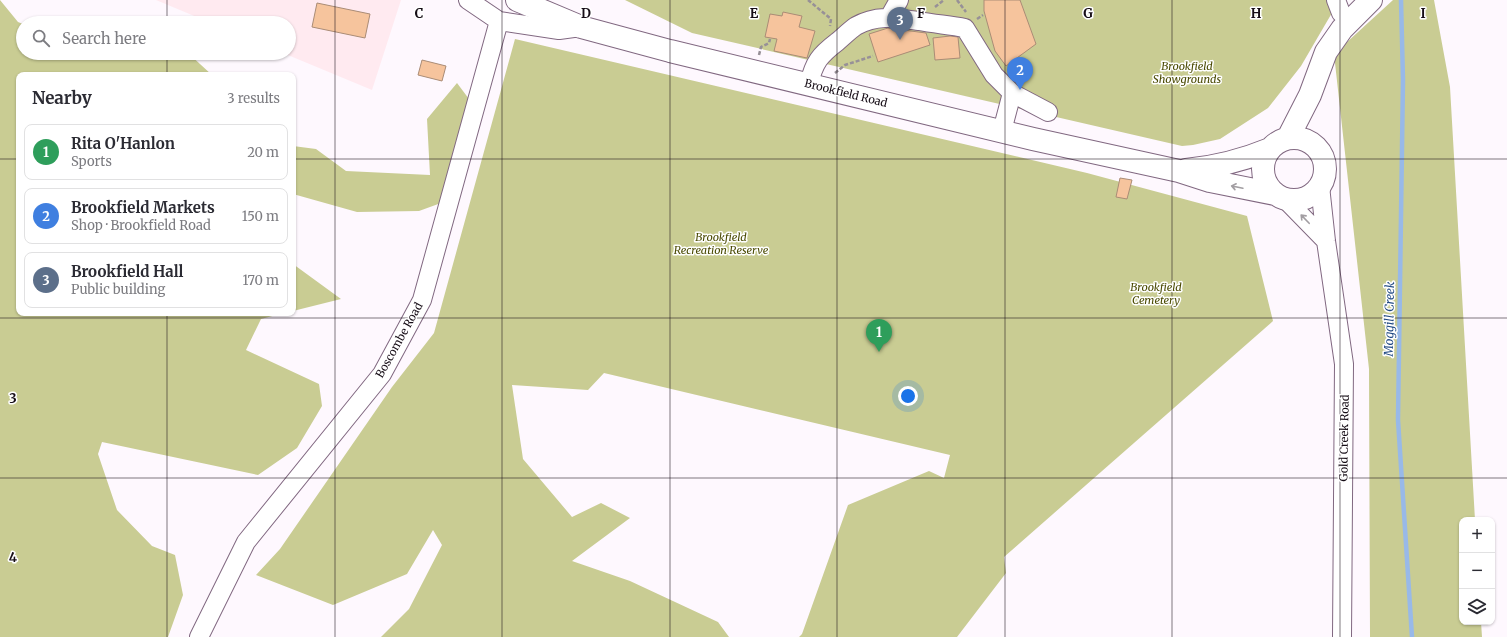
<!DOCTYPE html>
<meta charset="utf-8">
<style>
:root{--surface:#fff;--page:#f7f7f7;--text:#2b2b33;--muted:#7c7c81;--line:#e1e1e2;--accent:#d93025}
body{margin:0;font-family:Merriweather,serif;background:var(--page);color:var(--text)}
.controls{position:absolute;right:12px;bottom:12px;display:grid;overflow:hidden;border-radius:8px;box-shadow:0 1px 3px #0004}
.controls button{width:36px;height:36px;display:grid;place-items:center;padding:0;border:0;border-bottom:1px solid var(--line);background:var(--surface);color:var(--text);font:20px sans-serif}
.you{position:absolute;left:908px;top:396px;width:14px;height:14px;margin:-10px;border:3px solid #fff;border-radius:50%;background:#1a73e8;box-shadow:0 0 0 6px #1a73e833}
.badge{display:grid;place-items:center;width:26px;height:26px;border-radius:50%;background:var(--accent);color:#fff;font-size:13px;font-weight:700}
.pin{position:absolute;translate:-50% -33px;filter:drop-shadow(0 1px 2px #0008)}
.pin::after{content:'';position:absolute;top:21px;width:14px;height:12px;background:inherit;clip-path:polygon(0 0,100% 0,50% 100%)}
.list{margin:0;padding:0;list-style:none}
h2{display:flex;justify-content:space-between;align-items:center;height:52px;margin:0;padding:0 16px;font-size:17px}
h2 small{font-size:13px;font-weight:400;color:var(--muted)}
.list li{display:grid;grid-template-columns:26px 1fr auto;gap:12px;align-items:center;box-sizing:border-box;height:56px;margin:0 8px 8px;padding:0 8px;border:1px solid var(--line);border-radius:8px}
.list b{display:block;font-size:15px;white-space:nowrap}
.list p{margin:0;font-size:13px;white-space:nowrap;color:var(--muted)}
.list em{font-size:13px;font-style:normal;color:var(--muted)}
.icon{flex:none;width:22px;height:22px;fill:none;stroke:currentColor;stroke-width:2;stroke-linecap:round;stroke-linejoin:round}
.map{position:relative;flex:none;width:1507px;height:637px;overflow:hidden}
.search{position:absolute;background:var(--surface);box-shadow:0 1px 3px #0004;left:16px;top:16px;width:280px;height:44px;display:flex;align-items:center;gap:10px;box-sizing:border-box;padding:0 14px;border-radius:22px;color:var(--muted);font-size:15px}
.panel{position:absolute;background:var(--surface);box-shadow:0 1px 3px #0004;left:16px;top:72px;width:280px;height:244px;border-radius:8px}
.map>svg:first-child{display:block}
</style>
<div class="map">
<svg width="1507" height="637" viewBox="0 0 1507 637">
<rect width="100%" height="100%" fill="#fef8fe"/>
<!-- education -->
<path fill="#ffeaf0" d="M 156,0 L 401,0 L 372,90 L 283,53 L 289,53 L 289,23 L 211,23 Z"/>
<!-- green -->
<path fill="#c9cc93" d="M 0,0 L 18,22 L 23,24 L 23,53 L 188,53 L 212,75 L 19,75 L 19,313 L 284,313 L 261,319 L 246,350 L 319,384 L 322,406 L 297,448 L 258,475 L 102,442 L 98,454 L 117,510 L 152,546 L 175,555 L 183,595 L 168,637 L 0,637 Z
M 625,0 L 1343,0 L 1336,6 L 1301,66 L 1268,108 L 1220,139 L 1193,145 L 1182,146 L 692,33 Z
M 1393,0 L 1434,0 L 1450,87 L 1475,520 L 1462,520 L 1462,622 L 1481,622 L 1482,637 L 1370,637 L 1369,369 L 1334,54 Z
M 99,16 L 117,23 L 75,23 L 76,19 Z
M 515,39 L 1087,173 L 1247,216 L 1273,321 L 1004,557 L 1006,573 L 957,637 L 799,637 L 802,634 L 848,505 L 929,471 L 944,478 L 950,455 L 604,373 L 588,390 L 512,385 L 523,459 L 572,517 L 601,503 L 630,518 L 572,561 L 630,581 L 718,622 L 729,637 L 381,637 L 409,609 L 442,545 L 433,530 L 407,574 L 333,605 L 256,575 L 280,549 L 392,387 L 434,333 Z
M 457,83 L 469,99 L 441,203 L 419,211 L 357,212 L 293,194 L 293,146 L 316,149 L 346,171 L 430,175 L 427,119 Z
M 293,264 L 341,299 L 293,311 Z"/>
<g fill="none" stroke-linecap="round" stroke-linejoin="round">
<!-- stream -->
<path stroke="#98b9e8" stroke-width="4.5" d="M 1401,0 L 1403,80 L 1398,420 L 1412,637"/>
</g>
<!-- building -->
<path fill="#f6c49d" stroke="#aa8c76" d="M 984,0 L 1020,0 L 1036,44 L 1006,66 L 995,51 L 984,11 Z
M 317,3 L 370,14 L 365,38 L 312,27 Z
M 783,12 L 802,16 L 799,27 L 815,31 L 807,58 L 774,51 L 777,39 L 765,37 L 770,14 L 782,16 Z
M 888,28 L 926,33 L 930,45 L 878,62 L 869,34 Z
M 950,36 L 958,37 L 960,58 L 935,60 L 933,38 Z
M 422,60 L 446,66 L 442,81 L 418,75 Z
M 1120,178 L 1132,180 L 1127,199 L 1116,197 Z"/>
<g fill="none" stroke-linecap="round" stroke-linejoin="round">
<!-- minor casing -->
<g stroke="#816881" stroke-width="20">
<path id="minor" d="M 468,0 L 499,21 L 559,30 L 581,27
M 1336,0 L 1341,13 L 1350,22
M 890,16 L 899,0
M 809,84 C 814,62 820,55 837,42 C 843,37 850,30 856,26 C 877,14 897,18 919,21 C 934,24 950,25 965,28 L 994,75 L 1012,93 L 1002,131
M 1012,93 L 1048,112
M 1320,186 L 1326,241 L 1344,364 L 1342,637
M 1284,198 L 1326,241
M 199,637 L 246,542 L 382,374 L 422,300 L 499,21"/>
</g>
<!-- major casing -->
<g stroke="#816881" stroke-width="24">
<path id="major" d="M 517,0 L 581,27 L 670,51 L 1033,139 L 1179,171 L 1210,181 L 1275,194
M 1288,138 L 1310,95 L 1326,52 L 1342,29 L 1371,0
M1263 169a31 31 0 1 1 62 0a31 31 0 1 1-62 0Z
M 1186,170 C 1217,167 1241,161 1270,149"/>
</g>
<!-- path -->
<path stroke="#979097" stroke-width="2.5" stroke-dasharray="4 2" stroke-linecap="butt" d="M 808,0 L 831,19 L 830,26
M 957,0 L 966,12
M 935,7 L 944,0
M 977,19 L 983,15
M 759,55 L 761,47 L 769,43 L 770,39
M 835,73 L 845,65 L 873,56"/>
<!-- minor -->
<use href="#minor" stroke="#fff" stroke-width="18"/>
<!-- major -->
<use href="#major" stroke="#fff" stroke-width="22"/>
</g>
<!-- one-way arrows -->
<defs><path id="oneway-shaft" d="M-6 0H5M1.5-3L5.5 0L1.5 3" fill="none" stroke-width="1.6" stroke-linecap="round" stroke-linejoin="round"/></defs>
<g stroke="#a29ea2">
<use href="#oneway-shaft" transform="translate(1237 187) rotate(-168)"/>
<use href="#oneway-shaft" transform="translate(1305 219) rotate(-134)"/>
</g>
<!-- grid -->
<path fill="none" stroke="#160d16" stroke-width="1" stroke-opacity="0.55" d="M 167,0 L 167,23M 335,0 L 335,637M 502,0 L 502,637M 670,0 L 670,637M 837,0 L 837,637M 1005,0 L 1005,637M 1172,0 L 1172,637M 1340,0 L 1340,637M 167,53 L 167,75M 0,159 L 19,159M 293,159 L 1507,159M 167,313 L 167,637M 0,318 L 1507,318M 0,478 L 1507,478"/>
<g text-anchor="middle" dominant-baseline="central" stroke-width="3" stroke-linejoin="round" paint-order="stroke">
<!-- park labels -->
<g font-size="11" font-style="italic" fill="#494901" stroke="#fff">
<text x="1187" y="66">Brookfield<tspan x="1187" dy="13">Showgrounds</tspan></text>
<text x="721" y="237">Brookfield<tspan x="721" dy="13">Recreation Reserve</tspan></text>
<text x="1156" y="287">Brookfield<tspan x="1156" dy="13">Cemetery</tspan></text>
</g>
<!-- street labels -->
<g font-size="11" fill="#160d16" stroke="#fff">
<text transform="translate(846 93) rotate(14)">Brookfield Road</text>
<text transform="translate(399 340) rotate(-61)">Boscombe Road</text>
<text transform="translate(1344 438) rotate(-89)">Gold Creek Road</text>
</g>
<!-- water labels -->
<g font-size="12" font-style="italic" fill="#1f4882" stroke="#fff">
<text transform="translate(1389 319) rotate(-89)">Moggill Creek</text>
</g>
</g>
<g font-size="13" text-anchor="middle" font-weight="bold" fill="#160d16" stroke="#fff" stroke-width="3" stroke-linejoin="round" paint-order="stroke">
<text x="419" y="18">C</text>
<text x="586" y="18">D</text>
<text x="754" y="18">E</text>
<text x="921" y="18">F</text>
<text x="1088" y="18">G</text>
<text x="1256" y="18">H</text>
<text x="1423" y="18">I</text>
<text x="13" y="403">3</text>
<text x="13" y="562">4</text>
</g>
</svg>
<div class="controls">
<button>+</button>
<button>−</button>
<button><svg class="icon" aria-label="layers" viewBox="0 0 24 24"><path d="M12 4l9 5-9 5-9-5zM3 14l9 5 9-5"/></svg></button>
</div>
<div class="you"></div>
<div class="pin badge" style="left:879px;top:352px;background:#2e9e5b">1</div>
<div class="pin badge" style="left:1020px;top:90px;background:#3f7fe0">2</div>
<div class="pin badge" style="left:900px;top:40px;background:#5c6f8a">3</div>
<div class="search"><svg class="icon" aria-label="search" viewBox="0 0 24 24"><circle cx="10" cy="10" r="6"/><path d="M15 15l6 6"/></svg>Search here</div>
<section class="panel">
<h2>Nearby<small>3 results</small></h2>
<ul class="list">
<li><span class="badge" style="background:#2e9e5b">1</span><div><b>Rita O'Hanlon</b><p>Sports</p></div><em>20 m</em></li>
<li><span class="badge" style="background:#3f7fe0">2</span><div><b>Brookfield Markets</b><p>Shop · Brookfield Road</p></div><em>150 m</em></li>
<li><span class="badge" style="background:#5c6f8a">3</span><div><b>Brookfield Hall</b><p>Public building</p></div><em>170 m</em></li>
</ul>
</section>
</div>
